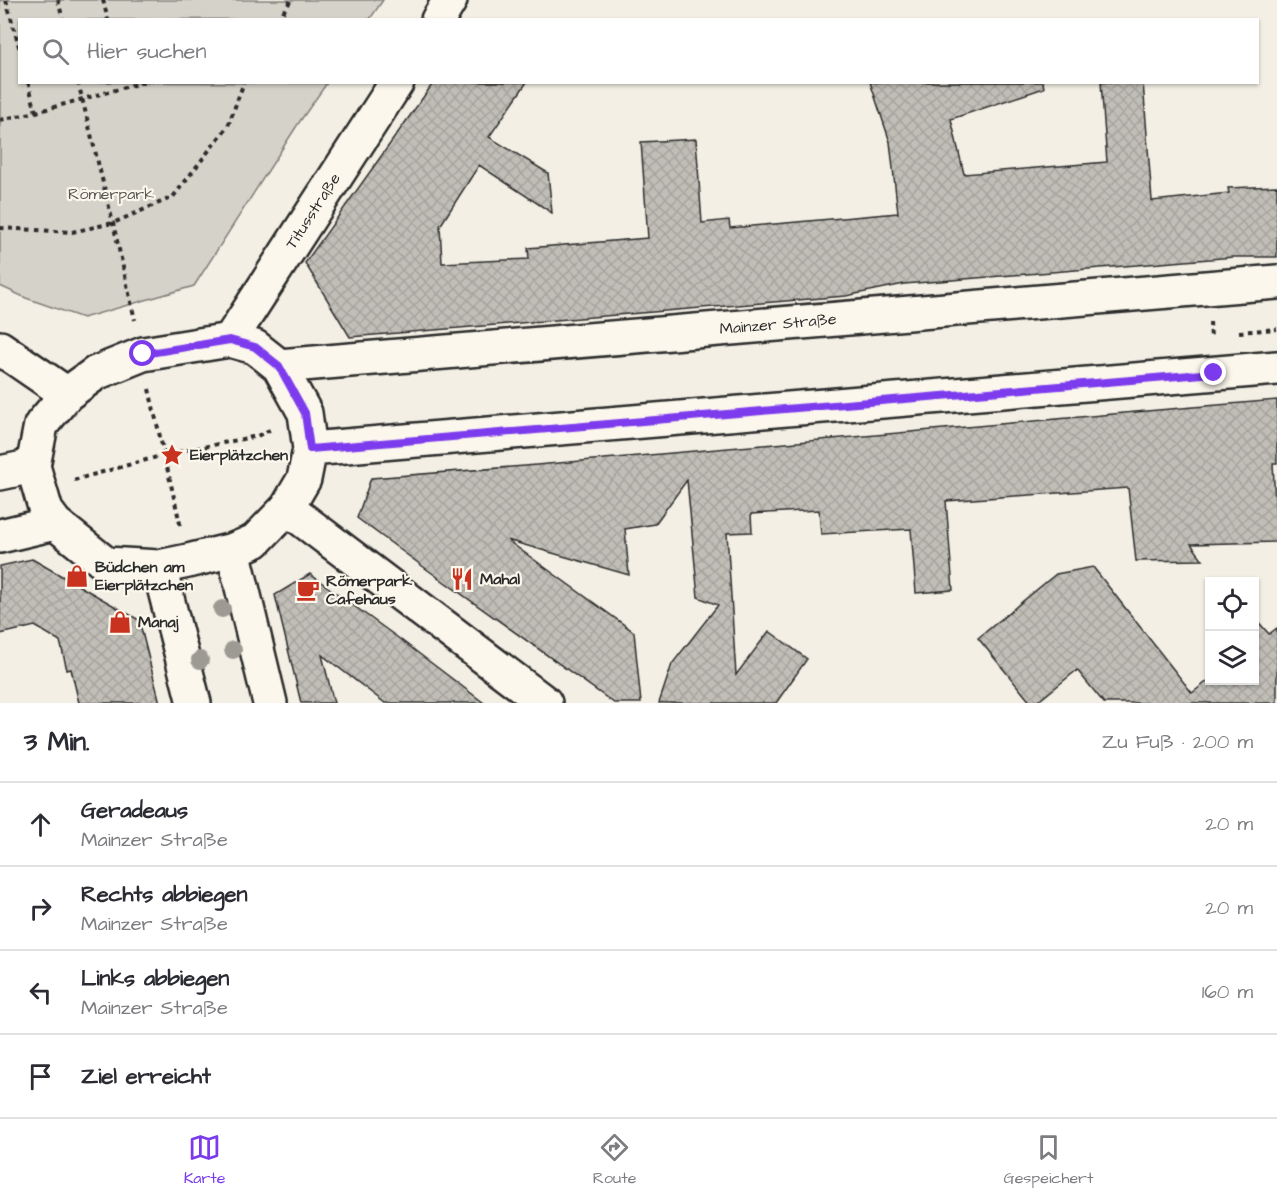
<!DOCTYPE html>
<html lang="de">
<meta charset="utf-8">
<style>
:root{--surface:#fff;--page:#f7f7f7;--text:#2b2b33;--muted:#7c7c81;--line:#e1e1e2;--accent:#7c3aed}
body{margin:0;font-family:"Architects Daughter",sans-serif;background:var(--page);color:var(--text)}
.controls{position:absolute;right:18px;bottom:18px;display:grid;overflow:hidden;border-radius:0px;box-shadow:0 2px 4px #0004}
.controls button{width:54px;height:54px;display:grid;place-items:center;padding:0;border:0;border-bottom:2px solid var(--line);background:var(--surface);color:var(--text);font:30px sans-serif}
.stop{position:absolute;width:18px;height:18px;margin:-14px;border:4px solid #7c3aed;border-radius:50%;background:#fff}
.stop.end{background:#7c3aed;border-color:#fff;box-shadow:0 2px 6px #0008}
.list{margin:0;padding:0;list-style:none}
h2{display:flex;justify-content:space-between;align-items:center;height:78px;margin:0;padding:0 24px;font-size:26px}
h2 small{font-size:20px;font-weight:400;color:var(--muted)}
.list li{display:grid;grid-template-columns:39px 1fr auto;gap:18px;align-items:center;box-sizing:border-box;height:84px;padding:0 24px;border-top:2px solid var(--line)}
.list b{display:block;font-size:22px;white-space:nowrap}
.list p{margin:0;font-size:20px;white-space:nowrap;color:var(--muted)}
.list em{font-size:20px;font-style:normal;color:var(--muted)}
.icon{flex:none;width:33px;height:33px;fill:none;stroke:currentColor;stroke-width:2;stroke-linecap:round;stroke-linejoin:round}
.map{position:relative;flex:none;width:1277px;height:703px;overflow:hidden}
.search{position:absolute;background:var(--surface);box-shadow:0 2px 4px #0004;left:18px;right:18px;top:18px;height:66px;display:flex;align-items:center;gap:15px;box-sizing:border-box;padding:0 21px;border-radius:0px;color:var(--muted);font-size:22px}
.sheet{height:414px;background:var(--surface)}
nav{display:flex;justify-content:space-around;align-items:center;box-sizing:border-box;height:84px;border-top:2px solid var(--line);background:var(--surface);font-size:16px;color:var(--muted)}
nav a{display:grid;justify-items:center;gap:3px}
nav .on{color:var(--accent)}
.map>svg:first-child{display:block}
</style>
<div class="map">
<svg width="1277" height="703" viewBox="0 0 1277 703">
<defs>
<pattern id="building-cross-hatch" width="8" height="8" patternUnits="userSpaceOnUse" patternTransform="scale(1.5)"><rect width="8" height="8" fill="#c0beb6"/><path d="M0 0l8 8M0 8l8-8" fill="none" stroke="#a5a39d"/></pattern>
</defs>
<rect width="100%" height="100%" fill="#f3efe4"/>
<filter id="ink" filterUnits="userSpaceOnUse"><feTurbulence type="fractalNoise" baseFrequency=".0167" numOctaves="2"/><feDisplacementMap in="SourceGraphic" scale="12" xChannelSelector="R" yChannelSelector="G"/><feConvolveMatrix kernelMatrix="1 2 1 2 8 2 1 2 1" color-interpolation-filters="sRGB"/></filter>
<g filter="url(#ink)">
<!-- green -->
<path fill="#d5d2c9" stroke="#807e7a" stroke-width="1.5" d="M 0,0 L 383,0 L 370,19 L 20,20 L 20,82 L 327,83 L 298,124 L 194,286 L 83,318 L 26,298 L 0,286 Z"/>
<!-- building -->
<path fill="url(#building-cross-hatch)" stroke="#2b2b2b" stroke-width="1.5" d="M 434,82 L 527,82 L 489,137 L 548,173 L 552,213 L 479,165 L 440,226 L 442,263 L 529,259 L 528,248 L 648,238 L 641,142 L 696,139 L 702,223 L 729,220 L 730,228 L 898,213 L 890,142 L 870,82 L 1043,82 L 1044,88 L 951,119 L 964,174 L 1107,162 L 1101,82 L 1143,82 L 1152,201 L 1229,193 L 1228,188 L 1277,186 L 1277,257 L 1234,257 L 904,284 L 846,296 L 350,337 L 305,263 Z
M 1277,400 L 1277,463 L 1273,463 L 1277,542 L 1191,544 L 1203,560 L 1136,561 L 1128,488 L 946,501 L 953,590 L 916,593 L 911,529 L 821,534 L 819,510 L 751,514 L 752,532 L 727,533 L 736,675 L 769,631 L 807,659 L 776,703 L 659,703 L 672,664 L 718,605 L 698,597 L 687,480 L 655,524 L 625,529 L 629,575 L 507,540 L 634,632 L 641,703 L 614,703 L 425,568 L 357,518 L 371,478 L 525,466 L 1158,410 Z
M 32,559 L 139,620 L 160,703 L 79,703 L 71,669 L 67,670 L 60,641 L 35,626 L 0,634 L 0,566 Z
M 1093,567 L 1192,693 L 1209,680 L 1254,681 L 1254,617 L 1269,634 L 1277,628 L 1277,703 L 1104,703 L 1077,670 L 1036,703 L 1031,703 L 978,638 L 1056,574 Z
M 310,574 L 401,640 L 484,703 L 385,703 L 322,655 L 334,703 L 301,703 L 275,595 Z"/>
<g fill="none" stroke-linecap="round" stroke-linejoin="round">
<!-- street casing -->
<g stroke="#2b2b2b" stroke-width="38">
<path id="street" d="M 438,20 L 450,0
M 230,340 L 255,347 L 279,366 L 305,413 L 310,449 L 304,479 L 287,508 L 255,541 L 233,550 L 188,561 L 159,567 L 106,564 L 55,523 L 46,511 L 33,466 L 41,425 L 67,394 L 96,373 L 143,354 Z
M 230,340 L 397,82
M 0,348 L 67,394
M 279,366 L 1277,282
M 310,449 L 1277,368
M 0,473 L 33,466
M 287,508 L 545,703
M 0,536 L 55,523
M 233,550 L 270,703
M 159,567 L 194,703"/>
</g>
<!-- path -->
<path stroke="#2b2b2b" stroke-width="4" stroke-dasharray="4.5 4.5" stroke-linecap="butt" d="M 6,0 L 20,50
M 58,0 L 63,20
M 103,0 L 108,20
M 278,20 L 291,0
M 28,82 L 36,112
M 78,82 L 113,223 L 135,320
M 0,120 L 36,112 L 144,82
M 0,228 L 72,232 L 113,223 L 173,197 L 228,126 L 244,82
M 1210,322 L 1211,338
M 1239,332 L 1277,329
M 149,389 L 181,528
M 74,480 L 164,455 L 257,436 L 272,429"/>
<!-- street -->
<use href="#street" stroke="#fbf7ec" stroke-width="33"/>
</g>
<!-- trees -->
<g fill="#9d9a94">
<circle cx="222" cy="609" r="9"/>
<circle cx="233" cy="650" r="9"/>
<circle cx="200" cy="660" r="9"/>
</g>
</g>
<g fill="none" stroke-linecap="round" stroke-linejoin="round" filter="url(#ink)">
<!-- route -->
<path stroke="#7c3aed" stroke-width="8" d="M 143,354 L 230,340 L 255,347 L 279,366 L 305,413 L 310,449 L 1214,373"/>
</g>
<!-- icons -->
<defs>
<g id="sight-bare" transform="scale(1.8)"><path d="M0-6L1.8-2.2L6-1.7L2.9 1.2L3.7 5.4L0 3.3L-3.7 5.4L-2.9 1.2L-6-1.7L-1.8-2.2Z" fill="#c8321e" stroke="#fbf7ec" stroke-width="2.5" paint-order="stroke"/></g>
<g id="shop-bare" transform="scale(1.8)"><path d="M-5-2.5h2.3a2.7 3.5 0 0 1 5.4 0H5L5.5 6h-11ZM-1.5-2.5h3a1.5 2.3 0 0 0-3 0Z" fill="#c8321e" stroke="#fbf7ec" stroke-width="2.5" paint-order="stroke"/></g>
<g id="restaurant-bare" transform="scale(1.8)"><path d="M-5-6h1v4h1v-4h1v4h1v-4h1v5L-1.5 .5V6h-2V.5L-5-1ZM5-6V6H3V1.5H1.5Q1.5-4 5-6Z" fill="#c8321e" stroke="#fbf7ec" stroke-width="2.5" paint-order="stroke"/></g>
<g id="cafe-bare" transform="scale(1.8)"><path d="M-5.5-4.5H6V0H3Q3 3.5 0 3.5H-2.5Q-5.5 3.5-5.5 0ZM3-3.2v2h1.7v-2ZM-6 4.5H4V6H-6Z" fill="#c8321e" stroke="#fbf7ec" stroke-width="2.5" paint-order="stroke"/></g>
</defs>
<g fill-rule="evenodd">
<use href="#sight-bare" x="172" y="455"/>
<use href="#shop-bare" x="77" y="576"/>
<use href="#restaurant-bare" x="462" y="579"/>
<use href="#cafe-bare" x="308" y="590"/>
<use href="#shop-bare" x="120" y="622"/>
</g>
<g text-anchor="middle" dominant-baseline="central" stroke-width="4.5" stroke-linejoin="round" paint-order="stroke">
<!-- park labels -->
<g font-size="16" fill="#565552" stroke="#fbf7ec">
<text x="111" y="194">Römerpark</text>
</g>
<!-- street labels -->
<g font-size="16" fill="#2b2b2b" stroke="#fbf7ec">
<text transform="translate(313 211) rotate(-57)">Titusstraße</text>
<text transform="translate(778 324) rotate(-5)">Mainzer Straße</text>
</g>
<!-- poi labels -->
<g font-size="16" font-weight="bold" fill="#2b2b2b" stroke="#fbf7ec" text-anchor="start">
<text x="190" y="455">Eierplätzchen</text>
<text x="95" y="567">Büdchen am<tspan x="95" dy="18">Eierplätzchen</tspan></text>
<text x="480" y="579">Mahal</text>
<text x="326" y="581">Römerpark<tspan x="326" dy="18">Cafehaus</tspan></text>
<text x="138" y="622">Manaj</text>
</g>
</g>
</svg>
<div class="controls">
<button><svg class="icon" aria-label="locate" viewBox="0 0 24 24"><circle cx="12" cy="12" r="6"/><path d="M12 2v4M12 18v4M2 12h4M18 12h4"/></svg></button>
<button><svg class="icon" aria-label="layers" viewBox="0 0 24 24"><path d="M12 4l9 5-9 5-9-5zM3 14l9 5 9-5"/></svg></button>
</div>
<div class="stop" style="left:143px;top:354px"></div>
<div class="stop end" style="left:1214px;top:373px"></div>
<div class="search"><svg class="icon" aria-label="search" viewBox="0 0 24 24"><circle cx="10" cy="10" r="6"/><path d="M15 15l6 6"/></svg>Hier suchen</div>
</div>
<section class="sheet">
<h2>3 Min.<small>Zu Fuß · 200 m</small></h2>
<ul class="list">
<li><svg class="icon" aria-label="ahead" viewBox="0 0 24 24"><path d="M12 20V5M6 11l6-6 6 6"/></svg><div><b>Geradeaus</b><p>Mainzer Straße</p></div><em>20 m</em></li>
<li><svg class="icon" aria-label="right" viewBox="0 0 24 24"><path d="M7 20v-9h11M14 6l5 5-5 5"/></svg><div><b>Rechts abbiegen</b><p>Mainzer Straße</p></div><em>20 m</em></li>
<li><svg class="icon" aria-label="left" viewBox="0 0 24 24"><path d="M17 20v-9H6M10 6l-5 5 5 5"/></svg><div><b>Links abbiegen</b><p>Mainzer Straße</p></div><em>160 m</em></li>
<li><svg class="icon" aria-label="arrive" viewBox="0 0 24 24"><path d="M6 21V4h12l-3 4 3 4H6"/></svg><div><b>Ziel erreicht</b></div></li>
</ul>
</section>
<nav>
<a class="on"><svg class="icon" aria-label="map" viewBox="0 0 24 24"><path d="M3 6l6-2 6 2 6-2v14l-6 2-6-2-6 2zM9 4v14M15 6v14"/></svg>Karte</a>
<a><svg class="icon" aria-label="directions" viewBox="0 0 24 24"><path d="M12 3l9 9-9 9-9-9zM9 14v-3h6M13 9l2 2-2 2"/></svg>Route</a>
<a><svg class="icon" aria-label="saved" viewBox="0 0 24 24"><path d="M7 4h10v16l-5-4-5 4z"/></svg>Gespeichert</a>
</nav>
